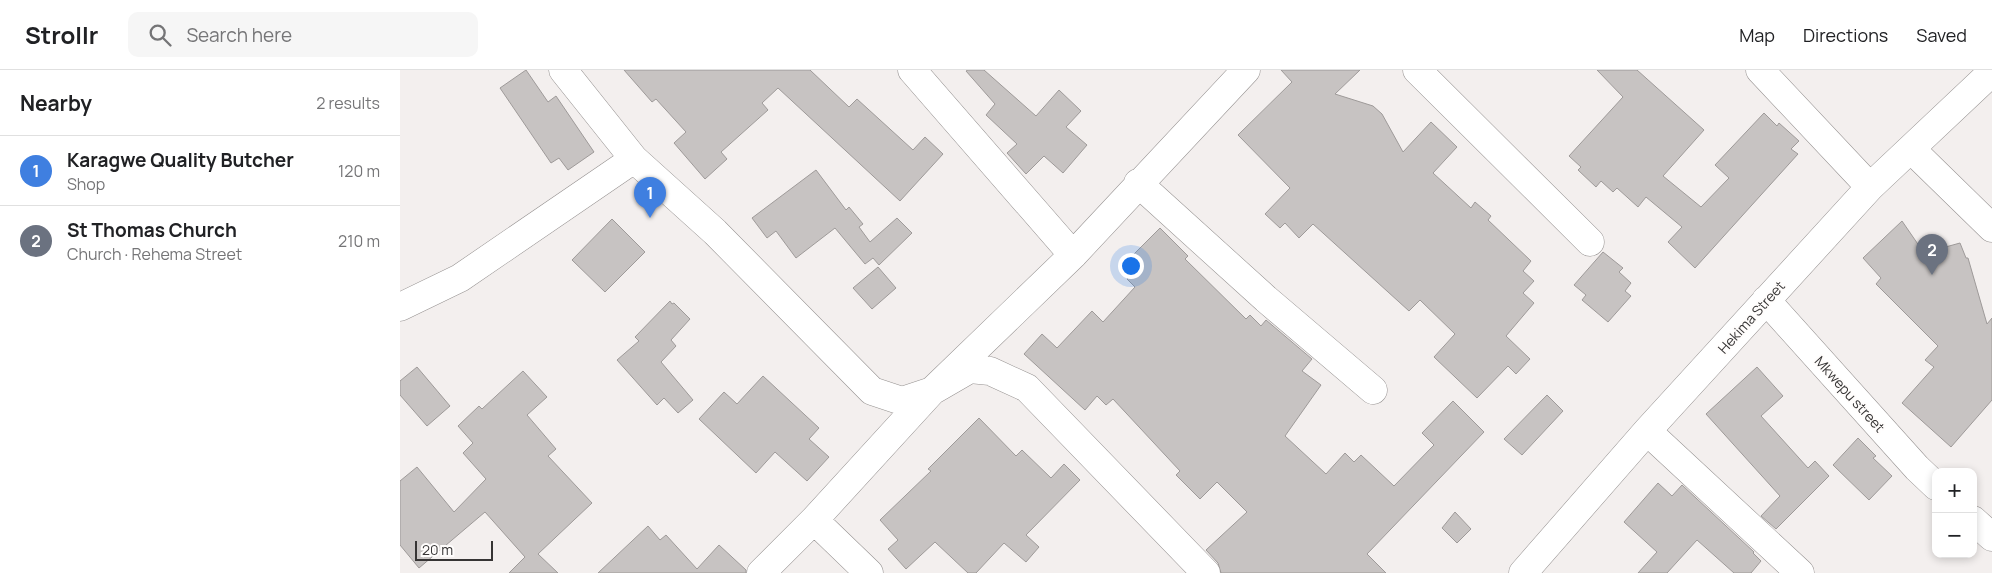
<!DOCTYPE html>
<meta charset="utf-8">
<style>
:root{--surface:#fff;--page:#f6f6f6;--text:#202124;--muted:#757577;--line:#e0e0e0;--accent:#1a73e8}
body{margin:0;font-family:Manrope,sans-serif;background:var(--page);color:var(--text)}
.controls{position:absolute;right:15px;bottom:15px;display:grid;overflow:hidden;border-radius:10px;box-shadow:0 2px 8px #0003}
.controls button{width:45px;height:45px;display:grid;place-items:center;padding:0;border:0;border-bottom:1px solid var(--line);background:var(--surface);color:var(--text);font:25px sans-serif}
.scale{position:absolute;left:15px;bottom:12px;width:78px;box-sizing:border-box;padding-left:5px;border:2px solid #363434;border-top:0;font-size:14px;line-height:18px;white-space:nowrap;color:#363434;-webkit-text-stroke:4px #fffdfc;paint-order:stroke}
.you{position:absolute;left:730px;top:195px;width:18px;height:18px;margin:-12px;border:4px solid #fff;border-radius:50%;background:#1a73e8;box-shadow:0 0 0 8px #1a73e833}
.badge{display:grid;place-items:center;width:32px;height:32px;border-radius:50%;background:var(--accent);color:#fff;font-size:16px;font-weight:700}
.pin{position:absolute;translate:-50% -41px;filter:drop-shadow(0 1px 2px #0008)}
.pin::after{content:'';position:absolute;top:26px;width:18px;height:15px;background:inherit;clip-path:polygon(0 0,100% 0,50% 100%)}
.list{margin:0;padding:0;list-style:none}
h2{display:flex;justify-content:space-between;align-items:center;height:65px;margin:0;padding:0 20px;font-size:21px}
h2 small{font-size:16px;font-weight:400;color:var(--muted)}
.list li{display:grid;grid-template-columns:32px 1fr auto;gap:15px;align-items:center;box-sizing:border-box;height:70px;padding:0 20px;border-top:1px solid var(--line)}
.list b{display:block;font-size:19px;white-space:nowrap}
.list p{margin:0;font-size:16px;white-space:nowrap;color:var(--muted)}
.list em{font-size:16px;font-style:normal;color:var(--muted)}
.icon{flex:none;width:28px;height:28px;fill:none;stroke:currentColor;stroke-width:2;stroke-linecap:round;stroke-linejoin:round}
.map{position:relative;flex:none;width:1592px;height:503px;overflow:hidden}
header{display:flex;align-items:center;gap:30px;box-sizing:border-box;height:70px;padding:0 25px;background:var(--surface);border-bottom:1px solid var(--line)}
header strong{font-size:24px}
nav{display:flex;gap:28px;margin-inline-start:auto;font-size:18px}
.search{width:350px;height:45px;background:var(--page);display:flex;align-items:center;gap:12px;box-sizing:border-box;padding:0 18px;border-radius:10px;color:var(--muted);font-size:19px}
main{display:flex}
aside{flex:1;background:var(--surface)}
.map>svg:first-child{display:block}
</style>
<header>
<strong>Strollr</strong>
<div class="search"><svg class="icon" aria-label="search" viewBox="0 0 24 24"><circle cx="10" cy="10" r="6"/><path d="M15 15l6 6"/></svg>Search here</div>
<nav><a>Map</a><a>Directions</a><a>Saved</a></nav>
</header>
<main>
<aside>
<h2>Nearby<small>2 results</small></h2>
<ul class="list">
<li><span class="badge" style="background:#3f7fe0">1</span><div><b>Karagwe Quality Butcher</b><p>Shop</p></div><em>120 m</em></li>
<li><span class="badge" style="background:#6b7280">2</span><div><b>St Thomas Church</b><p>Church · Rehema Street</p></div><em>210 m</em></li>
</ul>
</aside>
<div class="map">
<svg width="1592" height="503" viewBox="0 0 1592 503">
<rect width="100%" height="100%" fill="#f3efee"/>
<!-- building -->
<path fill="#c7c3c2" stroke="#9e9a99" d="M 126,0 L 148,32 L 156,26 L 194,82 L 168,100 L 159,88 L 151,93 L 100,18 Z
M 224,0 L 410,0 L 449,37 L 457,29 L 513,80 L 525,67 L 543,84 L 500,131 L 378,18 L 362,33 L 368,40 L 321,82 L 327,89 L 305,109 L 274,73 L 286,62 L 256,29 L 252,32 Z
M 568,0 L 584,0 L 636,46 L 659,20 L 681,41 L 666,57 L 687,75 L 663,103 L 644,86 L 626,104 L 607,83 L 617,74 L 586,45 L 595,34 L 566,1 Z
M 881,0 L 960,0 L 935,24 L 973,36 L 982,44 L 1003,82 L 1031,52 L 1057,77 L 1033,103 L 1071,138 L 1075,132 L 1091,146 L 1088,150 L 1131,191 L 1123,201 L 1134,211 L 1123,223 L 1134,233 L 1106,266 L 1130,289 L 1116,304 L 1108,296 L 1077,328 L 1034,287 L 1055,264 L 1020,230 L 1009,241 L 913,154 L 899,168 L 885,153 L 880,158 L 865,144 L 890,118 L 838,65 L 892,12 Z
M 1197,0 L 1237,0 L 1304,60 L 1263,106 L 1301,137 L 1329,108 L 1315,95 L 1364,43 L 1377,56 L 1379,53 L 1399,71 L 1391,79 L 1398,84 L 1295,198 L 1268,172 L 1282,157 L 1246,127 L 1238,137 L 1217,118 L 1213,122 L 1201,111 L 1196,117 L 1178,100 L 1181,97 L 1169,86 L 1223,27 Z
M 416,100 L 446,140 L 449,137 L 463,154 L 459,157 L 470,172 L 497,148 L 512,163 L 479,195 L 473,188 L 465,194 L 435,158 L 396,188 L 376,161 L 367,168 L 352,148 Z
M 212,149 L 245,182 L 205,222 L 172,190 Z
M 1502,151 L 1524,183 L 1560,173 L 1566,188 L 1568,188 L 1587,254 L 1592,248 L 1592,330 L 1551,377 L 1502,333 L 1534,297 L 1525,290 L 1538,276 L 1476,214 L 1481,208 L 1463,188 Z
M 760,158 L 788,186 L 785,189 L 846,249 L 850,245 L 861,256 L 866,250 L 912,289 L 902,301 L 921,315 L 885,366 L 926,404 L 945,383 L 954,392 L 961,385 L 994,416 L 1034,375 L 1022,363 L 1053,331 L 1084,362 L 967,484 L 986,503 L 821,503 L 818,493 L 806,480 L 847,442 L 817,412 L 800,429 L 776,405 L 780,401 L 713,329 L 706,335 L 697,326 L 685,340 L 624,284 L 642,264 L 657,278 L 692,241 L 703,252 L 735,217 L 727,209 L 736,199 L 728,190 Z
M 1203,182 L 1223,198 L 1219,202 L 1231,213 L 1225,221 L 1231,226 L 1208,252 L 1182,230 L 1186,225 L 1174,215 Z
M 478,197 L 496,218 L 472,239 L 453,218 Z
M 270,231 L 272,234 L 274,233 L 290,249 L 271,270 L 276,276 L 261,292 L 293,330 L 278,343 L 264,328 L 257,335 L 217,290 L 239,271 L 235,267 Z
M 17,297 L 50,336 L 27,356 L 0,325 L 0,311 Z
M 1357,297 L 1383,326 L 1361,346 L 1408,398 L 1415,391 L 1429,406 L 1376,459 L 1361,446 L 1380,426 L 1306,344 Z
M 123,301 L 147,327 L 127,345 L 156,379 L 148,386 L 192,433 L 138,484 L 158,503 L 109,503 L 125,487 L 85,442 L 19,498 L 0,475 L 0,411 L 17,397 L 54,442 L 86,409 L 63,383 L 73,373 L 58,356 L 79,336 L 82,339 Z
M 363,306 L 419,358 L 409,369 L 429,387 L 407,411 L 375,382 L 356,403 L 299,349 L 324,322 L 337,334 Z
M 1147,325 L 1163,341 L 1122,385 L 1104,369 Z
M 579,348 L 616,386 L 622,380 L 651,408 L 664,394 L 680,410 L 626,465 L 639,477 L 626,492 L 604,473 L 576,503 L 568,503 L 535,472 L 506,499 L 488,479 L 498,470 L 480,450 L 531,401 L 528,399 Z
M 1458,368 L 1476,386 L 1473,388 L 1492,406 L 1469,430 L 1433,395 Z
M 1258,413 L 1272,426 L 1282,415 L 1354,482 L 1353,483 L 1361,491 L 1351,503 L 1334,503 L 1297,470 L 1267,503 L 1238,503 L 1257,482 L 1224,452 Z
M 1055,442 L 1071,459 L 1057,473 L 1042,458 Z
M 248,456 L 260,470 L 266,465 L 297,499 L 319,475 L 346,500 L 346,503 L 198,503 Z"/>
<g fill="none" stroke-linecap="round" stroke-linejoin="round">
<!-- minor casing -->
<g stroke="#959190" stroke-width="29">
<path id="minor" d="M 163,0 L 234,89 L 315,162 L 472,321 L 502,331 L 532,321 L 570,299 L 590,301 L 627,318 L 806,503
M 512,0 L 673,185
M 1017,0 L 1190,172
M 1360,0 L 1470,117
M 1511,79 L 1592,158
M 738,113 L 866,229 L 973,320
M 1366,230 L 1517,398 L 1536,416
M 0,237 L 60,208 L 234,89
M 1247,361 L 1400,503
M 414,450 L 469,503
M 1573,450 L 1592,467
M 361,503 L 414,450 L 532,321 L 673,185 L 846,0
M 1123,503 L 1247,361 L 1470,117 L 1592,2"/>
</g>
<!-- minor -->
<use href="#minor" stroke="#fff" stroke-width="28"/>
</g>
<g text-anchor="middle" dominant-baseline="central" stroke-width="4" stroke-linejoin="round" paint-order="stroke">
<!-- street labels -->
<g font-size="14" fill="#363434" stroke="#fffdfc">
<text transform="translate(1351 247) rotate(-48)">Hekima Street</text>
<text transform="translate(1450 324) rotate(48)">Mkwepu street</text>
</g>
</g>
</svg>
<div class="controls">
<button>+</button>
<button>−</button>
</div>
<div class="scale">20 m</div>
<div class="you"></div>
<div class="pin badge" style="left:250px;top:148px;background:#3f7fe0">1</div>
<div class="pin badge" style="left:1532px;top:205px;background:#6b7280">2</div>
</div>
</main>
